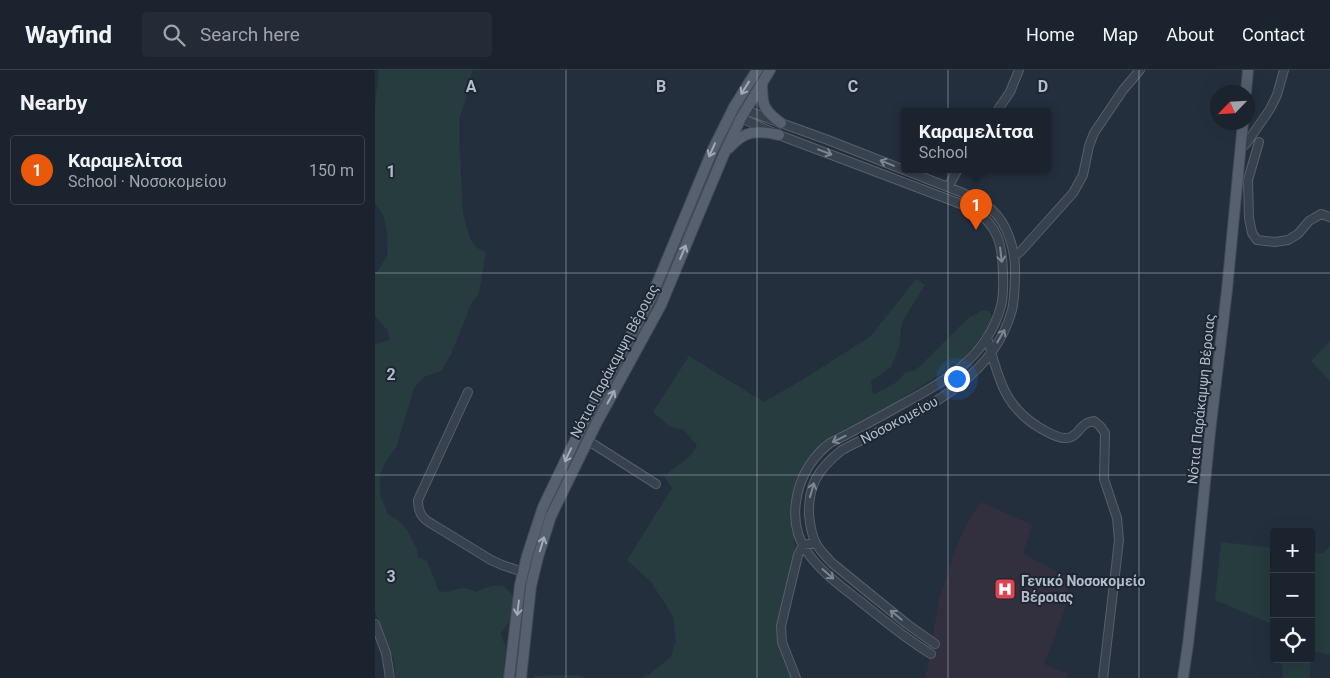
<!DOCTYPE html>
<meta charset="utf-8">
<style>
:root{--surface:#1b232e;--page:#242b36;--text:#f1f3f6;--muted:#a0a4aa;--line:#39404a;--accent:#ea580c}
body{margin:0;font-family:Roboto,sans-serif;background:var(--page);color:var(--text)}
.controls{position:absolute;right:15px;bottom:15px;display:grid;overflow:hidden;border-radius:5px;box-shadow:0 5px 20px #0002}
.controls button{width:45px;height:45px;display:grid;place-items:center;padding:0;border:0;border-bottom:1px solid var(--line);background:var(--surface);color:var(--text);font:25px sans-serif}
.compass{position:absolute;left:835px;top:15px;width:45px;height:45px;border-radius:50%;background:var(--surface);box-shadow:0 5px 20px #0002;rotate:245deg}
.you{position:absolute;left:581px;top:308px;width:18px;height:18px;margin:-12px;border:4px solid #fff;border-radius:50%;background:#1a73e8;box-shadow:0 0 0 8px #1a73e833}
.badge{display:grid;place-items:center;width:32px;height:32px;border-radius:50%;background:var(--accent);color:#fff;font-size:16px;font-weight:700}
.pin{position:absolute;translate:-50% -41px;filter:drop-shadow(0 1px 2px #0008)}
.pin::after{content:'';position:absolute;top:26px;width:18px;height:15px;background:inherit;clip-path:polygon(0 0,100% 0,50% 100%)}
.popup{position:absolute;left:526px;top:38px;width:150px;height:65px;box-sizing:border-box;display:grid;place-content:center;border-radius:5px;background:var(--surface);filter:drop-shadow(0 1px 4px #0005);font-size:16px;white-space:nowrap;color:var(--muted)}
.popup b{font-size:19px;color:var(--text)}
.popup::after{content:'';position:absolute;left:50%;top:100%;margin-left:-10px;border:10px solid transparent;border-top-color:var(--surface)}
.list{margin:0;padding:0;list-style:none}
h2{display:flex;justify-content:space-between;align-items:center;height:65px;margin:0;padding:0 20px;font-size:21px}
h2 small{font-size:16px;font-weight:400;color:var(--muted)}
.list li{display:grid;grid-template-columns:32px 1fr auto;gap:15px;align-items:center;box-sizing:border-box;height:70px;margin:0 10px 10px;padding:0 10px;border:1px solid var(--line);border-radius:5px}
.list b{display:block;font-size:19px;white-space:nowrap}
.list p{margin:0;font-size:16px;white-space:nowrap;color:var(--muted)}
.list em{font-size:16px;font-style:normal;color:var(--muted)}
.icon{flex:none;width:28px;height:28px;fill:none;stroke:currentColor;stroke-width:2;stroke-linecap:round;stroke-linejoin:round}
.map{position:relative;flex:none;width:955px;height:608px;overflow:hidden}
header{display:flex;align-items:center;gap:30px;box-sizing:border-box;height:70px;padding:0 25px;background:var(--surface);border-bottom:1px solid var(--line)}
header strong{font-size:24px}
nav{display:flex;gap:28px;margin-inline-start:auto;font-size:18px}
.search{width:350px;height:45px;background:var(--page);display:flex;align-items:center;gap:12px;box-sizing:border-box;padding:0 18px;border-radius:5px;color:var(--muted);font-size:19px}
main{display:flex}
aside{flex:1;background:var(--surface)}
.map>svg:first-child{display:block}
</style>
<header>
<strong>Wayfind</strong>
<div class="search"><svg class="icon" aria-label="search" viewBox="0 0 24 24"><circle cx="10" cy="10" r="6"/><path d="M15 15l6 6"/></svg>Search here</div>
<nav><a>Home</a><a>Map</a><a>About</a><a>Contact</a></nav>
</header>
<main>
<aside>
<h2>Nearby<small></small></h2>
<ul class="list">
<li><span class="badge">1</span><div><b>Καραμελίτσα</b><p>School · Νοσοκομείου</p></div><em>150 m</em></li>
</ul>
</aside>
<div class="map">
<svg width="955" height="608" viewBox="0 0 955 608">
<rect width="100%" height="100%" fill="#242f3e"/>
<!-- medical -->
<path fill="#32303f" d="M 606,432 L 657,455 L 648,484 L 693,507 L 693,531 L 669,594 L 693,604 L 692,608 L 551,608 L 564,530 L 582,475 L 596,446 Z"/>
<!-- green -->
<path fill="#263c3f" d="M 4,0 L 98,0 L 92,19 L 90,32 L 84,49 L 84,70 L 86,103 L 88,143 L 95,169 L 102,178 L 111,182 L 104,223 L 97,232 L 75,287 L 66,301 L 49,307 L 39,318 L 22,375 L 10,393 L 5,405 L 5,425 L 13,444 L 24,451 L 32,460 L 42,479 L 43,487 L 52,491 L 64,521 C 78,525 86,512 100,522 L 116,516 L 128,516 L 139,526 L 135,550 L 126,563 L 128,571 L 131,574 L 128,608 L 21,608 L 19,591 L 0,542 L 0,274 L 15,270 L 13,261 L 0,246 L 0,205 L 12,186 L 13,167 L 9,147 L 0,133 L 0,35 Z
M 541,209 L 550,215 L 527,252 L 524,278 L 516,297 L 496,311 L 498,325 L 519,314 L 531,302 L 541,300 L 591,250 L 606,241 L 615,241 L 617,251 L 601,274 L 586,291 L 507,341 L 453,368 L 441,381 L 426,401 L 418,426 L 417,448 L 420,476 L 416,500 L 403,553 L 405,578 L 417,608 L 269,608 L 296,587 L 301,569 L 298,546 L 276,512 L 252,490 L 297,418 L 289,406 L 314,387 L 322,376 L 309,360 L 295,357 L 278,342 L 314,286 L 389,332 L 427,310 L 496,266 Z
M 955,271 L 955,313 L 954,310 L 936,291 Z
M 846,472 L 899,478 L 899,555 L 840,530 Z
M 955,476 L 955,585 L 937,581 L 936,587 L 936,482 L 948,483 Z
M 906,589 L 936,589 L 935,608 L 907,608 L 908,604 Z
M 191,605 L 206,606 L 211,608 L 159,608 L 159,606 Z"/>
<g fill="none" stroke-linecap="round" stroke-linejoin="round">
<!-- minor casing -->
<g stroke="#565f6c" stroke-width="10">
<path id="minor" d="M 370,40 L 453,70 L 588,123 C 598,128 608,133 617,140 C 632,153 640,179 640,199 C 640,212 640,227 637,240 C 616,318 531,346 467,380 C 443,399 433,415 434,445 C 435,455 437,467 442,475 C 446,482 452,487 457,493 L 532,554 L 560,574
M 622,41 L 635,22 L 644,0
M 366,48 L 404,65 L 599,139 C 623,157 627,173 628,202 C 628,213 629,225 626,236 C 612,288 570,311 526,335 C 503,348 479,361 455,373 C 452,376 447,379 444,383 C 420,409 411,452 432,482 C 446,502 467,517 486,532 C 508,550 531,569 556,584
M 884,72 L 873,110 L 874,148 L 877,163 L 882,170 L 900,172 L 913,170 L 923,164 L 934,151 L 946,144 L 955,147
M 865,79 L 871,74 L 895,39 L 902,25 L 909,0
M 573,117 L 583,99
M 639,187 L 646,181 L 698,123 L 708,105 L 714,76 L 719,63 L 748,20 L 765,0
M 612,267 C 623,306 628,336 665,358 C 673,362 681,368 690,368 C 702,368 703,358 712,353 C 714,352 717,352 719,351 L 725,356 L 730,363 L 729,409 L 742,448 L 744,470 L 728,608
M 93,322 L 43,430 C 43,441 46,448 57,454 L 116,490 L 127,495 L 148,502
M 212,370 L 281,414
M 0,554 L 11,583 L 15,608
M 421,608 L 407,572 L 406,556 L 423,485 L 428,475 L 441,473"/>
</g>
<!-- major casing -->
<g stroke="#414a57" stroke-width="12">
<path id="major" d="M 387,13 C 387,35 388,40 406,53
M 871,22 L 873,0
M 354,78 C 370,60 382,60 404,65
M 134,608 L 145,515 L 152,486 L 168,437 L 205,360 L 276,228 L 338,79 L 359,37 L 382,0
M 146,608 L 156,516 L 163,487 L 176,446 L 222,352 L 286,235 L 349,84 L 366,48 L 395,0
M 808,608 L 813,574 L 821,504 L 835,362 L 852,220 L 868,52"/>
</g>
<!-- minor -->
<use href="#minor" stroke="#38414e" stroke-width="8"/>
<!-- major -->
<use href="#major" stroke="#56606e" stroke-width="10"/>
</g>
<!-- one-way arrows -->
<defs><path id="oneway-shaft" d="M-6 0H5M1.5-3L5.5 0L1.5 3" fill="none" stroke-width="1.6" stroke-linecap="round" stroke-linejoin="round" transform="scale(1.25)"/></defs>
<g stroke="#a1aab7">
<use href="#oneway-shaft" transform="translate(370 18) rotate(122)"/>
<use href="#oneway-shaft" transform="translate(337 80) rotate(114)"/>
<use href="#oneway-shaft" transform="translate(308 182) rotate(-67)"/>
<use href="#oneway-shaft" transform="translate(236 327) rotate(-61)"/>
<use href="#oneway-shaft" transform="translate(193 385) rotate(115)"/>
<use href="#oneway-shaft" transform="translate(167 474) rotate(-73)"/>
<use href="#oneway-shaft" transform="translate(143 538) rotate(97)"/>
</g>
<g stroke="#7c8592">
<use href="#oneway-shaft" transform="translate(450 82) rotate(21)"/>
<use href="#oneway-shaft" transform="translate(512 93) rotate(-158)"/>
<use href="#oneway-shaft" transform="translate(626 185) rotate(83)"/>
<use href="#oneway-shaft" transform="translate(626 266) rotate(-60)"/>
<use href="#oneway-shaft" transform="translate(464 369) rotate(154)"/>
<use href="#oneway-shaft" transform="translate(437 420) rotate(-74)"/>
<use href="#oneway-shaft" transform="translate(453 504) rotate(41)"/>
<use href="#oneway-shaft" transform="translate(521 545) rotate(-141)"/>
</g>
<!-- grid -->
<path fill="none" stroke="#b4bcc9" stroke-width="1" stroke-opacity="0.55" d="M 191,0 L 191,608M 382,0 L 382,608M 573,0 L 573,608M 764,0 L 764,608M 0,203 L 955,203M 0,405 L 955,405"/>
<!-- icons -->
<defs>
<g id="hospital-square" transform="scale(1.125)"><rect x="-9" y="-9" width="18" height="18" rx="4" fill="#e0444e" stroke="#1d2633"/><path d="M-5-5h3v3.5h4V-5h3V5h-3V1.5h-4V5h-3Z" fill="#fff"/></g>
</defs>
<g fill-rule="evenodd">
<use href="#hospital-square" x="630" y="519"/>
</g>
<g text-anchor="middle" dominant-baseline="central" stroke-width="4" stroke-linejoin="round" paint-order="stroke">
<!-- street labels -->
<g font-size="14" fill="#b4bcc9" stroke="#1d2633">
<text transform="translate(239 291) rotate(-62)">Νότια Παράκαμψη Βέροιας</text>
<text transform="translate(826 329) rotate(-84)">Νότια Παράκαμψη Βέροιας</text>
<text transform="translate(524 350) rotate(-28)">Νοσοκομείου</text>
</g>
<!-- poi labels -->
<g font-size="14" font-weight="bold" fill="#b4bcc9" stroke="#1d2633" text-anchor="start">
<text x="646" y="511">Γενικό Νοσοκομείο<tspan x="646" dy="16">Βέροιας</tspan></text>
</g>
</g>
<g font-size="16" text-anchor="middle" font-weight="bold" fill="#b4bcc9" stroke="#1d2633" stroke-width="4" stroke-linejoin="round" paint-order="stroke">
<text x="96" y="22">A</text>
<text x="286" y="22">B</text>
<text x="478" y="22">C</text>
<text x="668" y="22">D</text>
<text x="16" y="107">1</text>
<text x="16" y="310">2</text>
<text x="16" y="512">3</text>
</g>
</svg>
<div class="controls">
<button>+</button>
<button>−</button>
<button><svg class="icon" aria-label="locate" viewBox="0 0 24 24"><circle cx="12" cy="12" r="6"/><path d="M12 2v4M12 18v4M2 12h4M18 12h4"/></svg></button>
</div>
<svg class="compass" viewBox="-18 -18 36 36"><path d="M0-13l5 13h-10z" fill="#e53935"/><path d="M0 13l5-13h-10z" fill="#a0a4aa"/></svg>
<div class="you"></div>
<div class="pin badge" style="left:601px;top:160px">1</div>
<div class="popup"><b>Καραμελίτσα</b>School</div>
</div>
</main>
